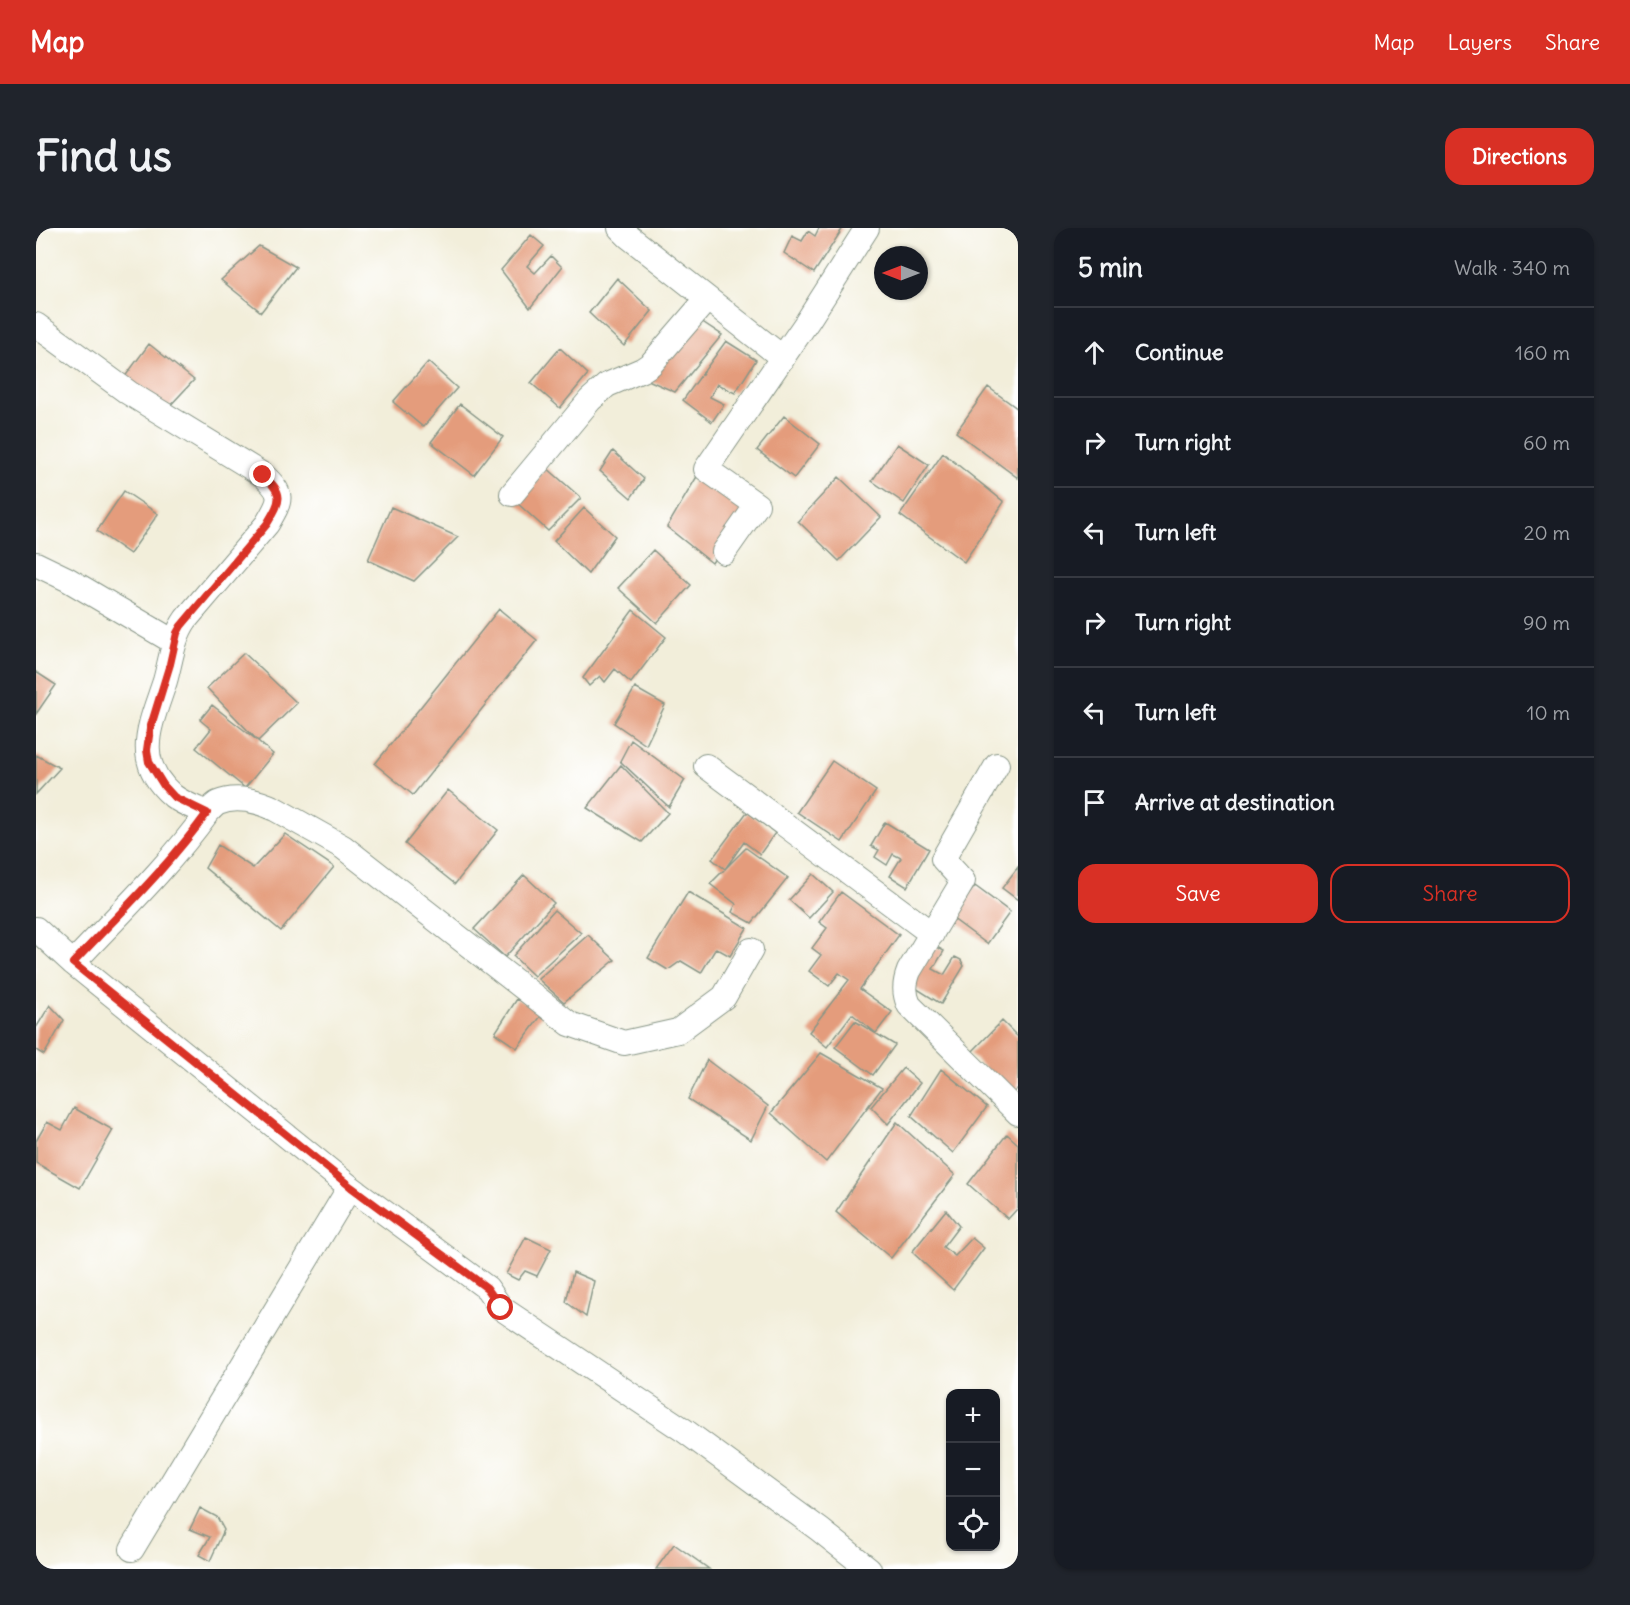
<!DOCTYPE html>
<meta charset="utf-8">
<style>
:root{--surface:#171b24;--page:#20242c;--text:#f1f3f6;--muted:#9ea1a6;--line:#363941;--accent:#d93025}
body{margin:0;font-family:Delius,sans-serif;background:var(--page);color:var(--text)}
.controls{position:absolute;right:18px;bottom:18px;display:grid;overflow:hidden;border-radius:12px;box-shadow:0 2px 4px #0004}
.controls button{width:54px;height:54px;display:grid;place-items:center;padding:0;border:0;border-bottom:2px solid var(--line);background:var(--surface);color:var(--text);font:30px sans-serif}
.compass{position:absolute;left:838px;top:18px;width:54px;height:54px;border-radius:50%;background:var(--surface);box-shadow:0 2px 4px #0004;rotate:270deg}
.stop{position:absolute;width:18px;height:18px;margin:-14px;border:4px solid #d93025;border-radius:50%;background:#fff}
.stop.end{background:#d93025;border-color:#fff;box-shadow:0 2px 6px #0008}
.list{margin:0;padding:0;list-style:none}
h2{display:flex;justify-content:space-between;align-items:center;height:78px;margin:0;padding:0 24px;font-size:26px}
h2 small{font-size:20px;font-weight:400;color:var(--muted)}
.list li{display:grid;grid-template-columns:39px 1fr auto;gap:18px;align-items:center;box-sizing:border-box;height:90px;padding:0 24px;border-top:2px solid var(--line)}
.list b{display:block;font-size:22px;white-space:nowrap}
.list em{font-size:20px;font-style:normal;color:var(--muted)}
.actions{display:flex;gap:12px;padding:18px 24px}
.actions a{flex:1;padding:14px 0;border:2px solid var(--accent);border-radius:18px;text-align:center;font-size:21px;color:var(--accent)}
.actions .main{background:var(--accent);color:#fff}
.icon{flex:none;width:33px;height:33px;fill:none;stroke:currentColor;stroke-width:2;stroke-linecap:round;stroke-linejoin:round}
.map{position:relative;flex:none;width:982px;height:1341px;overflow:hidden;border-radius:18px}
header{display:flex;align-items:center;gap:36px;box-sizing:border-box;height:84px;padding:0 30px;background:var(--accent);color:#fff}
header strong{font-size:28px}
nav{display:flex;gap:33px;margin-inline-start:auto;font-size:21px}
.intro{display:flex;align-items:center;justify-content:space-between;box-sizing:border-box;height:144px;padding:0 36px}
h1{margin:0;font-size:42px}
.button{padding:15px 27px;border-radius:18px;background:var(--accent);color:#fff;font-size:21px;font-weight:700}
main{display:flex;gap:36px;padding:0 36px}
aside{flex:1;background:var(--surface);border-radius:18px;box-shadow:0 2px 4px #0004}
.map>svg:first-child{display:block}
</style>
<header>
<strong>Map</strong>
<nav><a>Map</a><a>Layers</a><a>Share</a></nav>
</header>
<div class="intro"><h1>Find us</h1><a class="button">Directions</a></div>
<main>
<div class="map">
<svg width="982" height="1341" viewBox="0 0 982 1341">
<rect width="100%" height="100%" fill="#fff"/>
<filter id="ink" filterUnits="userSpaceOnUse"><feTurbulence type="fractalNoise" baseFrequency=".0167" numOctaves="2"/><feDisplacementMap in="SourceGraphic" scale="12" xChannelSelector="R" yChannelSelector="G"/><feConvolveMatrix kernelMatrix="1 2 1 2 8 2 1 2 1" color-interpolation-filters="sRGB"/></filter>
<filter id="wash" filterUnits="userSpaceOnUse"><feTurbulence type="fractalNoise" baseFrequency=".008" numOctaves="4" result="noise"/><feDisplacementMap in="SourceGraphic" scale="24" xChannelSelector="R" yChannelSelector="G"/><feGaussianBlur stdDeviation="1.35" result="paint"/><feColorMatrix in="noise" values="0 0 0 0 0 0 0 0 0 0 0 0 0 0 0 0 0 1.4 0 .05"/><feComposite in="paint" operator="in"/></filter>
<g filter="url(#wash)">
<rect width="100%" height="100%" fill="#f2eeda"/>
<g id="blocks">
<!-- building -->
<path fill="#e49c7b" d="M 783,0 L 807,0 L 778,45 L 748,25 L 756,8 L 766,13 L 772,3 L 779,8 Z
M 495,7 L 508,18 L 491,38 L 499,45 L 515,28 L 526,39 L 494,80 L 465,42 Z
M 223,18 L 260,39 L 225,84 L 185,52 Z
M 581,50 L 616,83 L 588,118 L 553,85 Z
M 662,91 L 686,107 L 639,164 L 612,152 Z
M 690,113 L 720,132 L 699,165 L 681,156 L 674,169 L 688,176 L 676,194 L 647,172 Z
M 113,116 L 158,152 L 130,182 L 85,154 Z
M 524,120 L 552,146 L 524,180 L 495,155 Z
M 392,134 L 421,160 L 387,199 L 357,174 Z
M 952,159 L 982,181 L 982,250 L 920,204 Z
M 424,176 L 467,209 L 438,247 L 395,214 Z
M 748,188 L 784,216 L 758,250 L 721,222 Z
M 861,216 L 893,237 L 868,275 L 836,253 Z
M 577,223 L 608,251 L 595,270 L 564,243 Z
M 907,225 L 968,274 L 928,334 L 864,287 Z
M 510,239 L 545,270 L 512,303 L 480,274 Z
M 663,245 L 713,277 L 676,335 L 631,299 Z
M 803,249 L 845,289 L 803,333 L 762,293 Z
M 88,263 L 122,286 L 94,326 L 61,303 Z
M 355,279 L 422,309 L 378,353 L 332,332 Z
M 548,280 L 579,308 L 552,346 L 518,313 Z
M 617,322 L 655,357 L 621,395 L 582,360 Z
M 463,381 L 501,412 L 377,567 L 339,536 Z
M 597,382 L 630,409 L 595,455 L 579,441 L 569,454 L 564,448 L 553,458 L 547,450 Z
M 208,425 L 261,475 L 222,513 L 237,526 L 209,560 L 160,520 L 175,501 L 164,492 L 176,477 L 222,513 L 171,460 Z
M 0,444 L 20,457 L 0,486 Z
M 599,460 L 629,477 L 610,517 L 578,495 Z
M 595,512 L 649,552 L 633,579 L 584,533 Z
M 0,527 L 24,540 L 0,566 Z
M 796,533 L 840,563 L 806,614 L 761,584 Z
M 585,537 L 632,585 L 606,614 L 551,580 Z
M 412,562 L 462,602 L 419,656 L 369,616 Z
M 711,584 L 739,605 L 724,626 L 708,614 L 689,641 L 676,631 Z
M 849,594 L 893,621 L 871,659 L 854,648 L 865,630 L 857,626 L 851,637 L 839,629 L 843,622 L 835,618 Z
M 249,606 L 298,639 L 245,703 L 169,640 L 182,617 L 217,640 Z
M 710,620 L 752,650 L 716,695 L 696,684 L 700,676 L 674,656 Z
M 982,639 L 982,672 L 966,660 Z
M 777,646 L 797,664 L 773,690 L 753,672 Z
M 488,647 L 518,675 L 469,729 L 438,701 Z
M 939,658 L 974,684 L 951,716 L 916,690 Z
M 652,664 L 711,700 L 694,728 L 680,720 L 665,745 L 645,733 L 632,742 L 612,730 Z
M 805,664 L 863,707 L 824,761 L 856,784 L 840,805 L 816,786 L 791,819 L 773,804 L 813,752 L 803,745 L 793,758 L 773,743 L 785,727 L 776,720 L 791,700 L 783,694 Z
M 518,682 L 545,705 L 498,748 L 477,728 Z
M 552,707 L 579,732 L 528,774 L 502,751 Z
M 899,718 L 908,723 L 897,741 L 908,747 L 919,729 L 925,732 L 928,738 L 905,776 L 875,757 Z
M 481,771 L 508,784 L 481,820 L 459,805 Z
M 14,777 L 28,792 L 8,827 L 0,822 L 0,800 Z
M 819,793 L 859,817 L 837,847 L 799,819 Z
M 966,793 L 982,809 L 982,860 L 975,867 L 934,826 Z
M 785,825 L 846,860 L 790,934 L 735,885 Z
M 671,832 L 732,878 L 715,912 L 652,871 Z
M 867,840 L 884,855 L 852,896 L 835,879 Z
M 905,841 L 951,879 L 917,925 L 875,888 Z
M 38,880 L 77,902 L 44,960 L 0,935 L 0,913 L 11,894 L 26,902 Z
M 861,894 L 919,947 L 855,1030 L 800,984 Z
M 971,906 L 982,916 L 982,980 L 972,991 L 932,956 Z
M 910,982 L 923,998 L 907,1019 L 919,1028 L 936,1010 L 948,1020 L 917,1062 L 876,1024 Z
M 490,1009 L 515,1021 L 501,1048 L 489,1043 L 482,1052 L 470,1046 Z
M 537,1044 L 558,1053 L 550,1089 L 530,1074 Z
M 164,1280 L 181,1289 L 188,1302 L 174,1333 L 163,1327 L 174,1309 L 154,1301 Z
M 638,1316 L 673,1341 L 620,1341 Z"/>
</g>
</g>
<g filter="url(#ink)">
<use href="#blocks" fill-opacity="0" stroke="#889687" stroke-width="1.5"/>
<g fill="none" stroke-linecap="round" stroke-linejoin="round">
<!-- minor casing -->
<g stroke="#889687" stroke-width="26">
<path id="minor" d="M 584,0 L 592,8 L 747,130
M 0,97 L 93,165 L 227,247 C 249,267 245,272 231,296 L 150,391 C 137,409 135,432 129,453 C 115,496 95,532 137,568 C 147,576 160,580 171,585 C 132,639 83,686 37,735
M 476,266 L 554,172 L 571,157 L 606,142 L 615,136 L 671,71
M 688,324 L 721,277 L 670,241 L 771,94 L 831,0
M 0,336 L 31,351 L 138,414
M 961,537 L 907,631 L 927,653 L 873,743 C 868,756 868,765 873,777 L 982,885
M 670,538 L 896,706
M 171,585 C 174,582 178,577 182,575 C 200,567 223,573 239,581 L 307,619 L 534,796 L 588,815 L 642,803 L 688,769 L 715,722
M 0,701 L 37,735 L 314,959 L 451,1060 L 465,1080 L 649,1203 L 784,1302 L 833,1341
M 96,1321 L 314,959"/>
</g>
<!-- minor -->
<use href="#minor" stroke="#fff" stroke-width="24"/>
</g>
</g>
<g fill="none" stroke-linecap="round" stroke-linejoin="round" filter="url(#ink)">
<!-- route -->
<path stroke="#d93025" stroke-width="8" d="M 227,247 C 249,267 245,272 231,296 L 145,398 L 141,405 L 134,436 L 114,501 L 111,522 L 113,534 L 128,558 L 138,569 L 171,585 C 132,639 83,686 37,735 L 315,959 L 451,1060 L 465,1080"/>
</g>
</svg>
<div class="controls">
<button>+</button>
<button>−</button>
<button><svg class="icon" aria-label="locate" viewBox="0 0 24 24"><circle cx="12" cy="12" r="6"/><path d="M12 2v4M12 18v4M2 12h4M18 12h4"/></svg></button>
</div>
<svg class="compass" viewBox="-18 -18 36 36"><path d="M0-13l5 13h-10z" fill="#e53935"/><path d="M0 13l5-13h-10z" fill="#9ea1a6"/></svg>
<div class="stop" style="left:465px;top:1080px"></div>
<div class="stop end" style="left:227px;top:247px"></div>
</div>
<aside>
<h2>5 min<small>Walk · 340 m</small></h2>
<ul class="list">
<li><svg class="icon" aria-label="ahead" viewBox="0 0 24 24"><path d="M12 20V5M6 11l6-6 6 6"/></svg><div><b>Continue</b></div><em>160 m</em></li>
<li><svg class="icon" aria-label="right" viewBox="0 0 24 24"><path d="M7 20v-9h11M14 6l5 5-5 5"/></svg><div><b>Turn right</b></div><em>60 m</em></li>
<li><svg class="icon" aria-label="left" viewBox="0 0 24 24"><path d="M17 20v-9H6M10 6l-5 5 5 5"/></svg><div><b>Turn left</b></div><em>20 m</em></li>
<li><svg class="icon" aria-label="right" viewBox="0 0 24 24"><path d="M7 20v-9h11M14 6l5 5-5 5"/></svg><div><b>Turn right</b></div><em>90 m</em></li>
<li><svg class="icon" aria-label="left" viewBox="0 0 24 24"><path d="M17 20v-9H6M10 6l-5 5 5 5"/></svg><div><b>Turn left</b></div><em>10 m</em></li>
<li><svg class="icon" aria-label="arrive" viewBox="0 0 24 24"><path d="M6 21V4h12l-3 4 3 4H6"/></svg><div><b>Arrive at destination</b></div></li>
</ul>
<div class="actions"><a class="main">Save</a><a>Share</a></div>
</aside>
</main>
